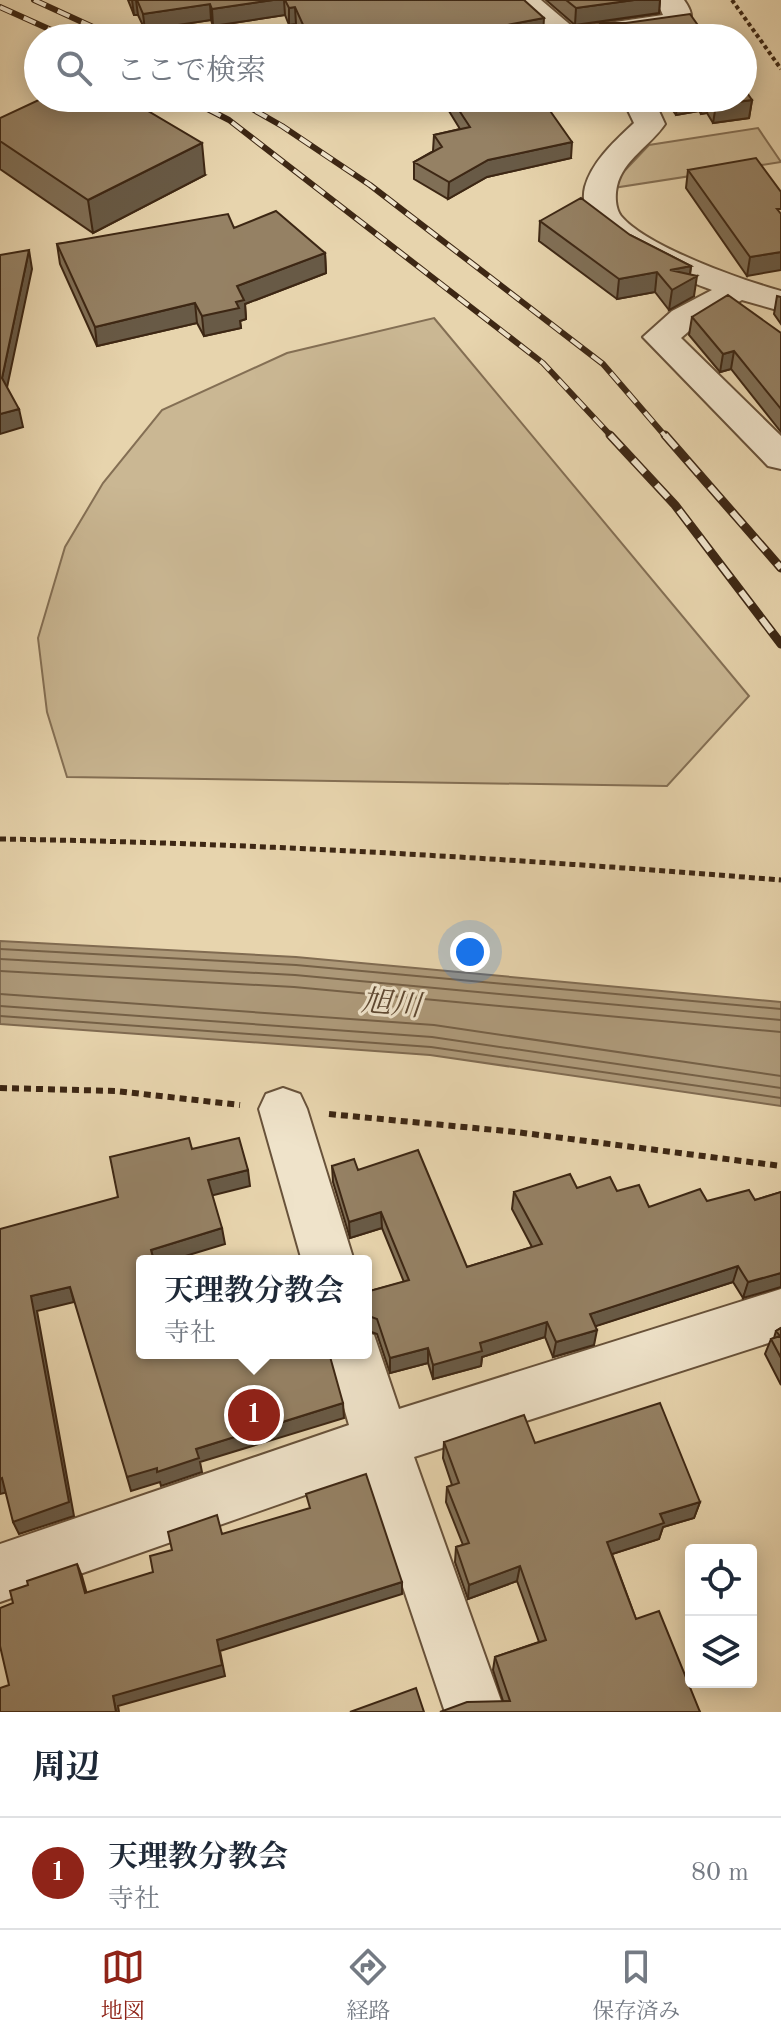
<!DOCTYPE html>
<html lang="ja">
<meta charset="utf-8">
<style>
:root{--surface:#fff;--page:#f2f2f3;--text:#1f2937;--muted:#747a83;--line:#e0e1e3;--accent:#8f2418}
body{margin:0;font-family:"Old Standard TT","Noto Serif JP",serif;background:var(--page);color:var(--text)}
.controls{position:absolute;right:24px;bottom:24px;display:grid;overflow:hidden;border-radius:8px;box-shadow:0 4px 20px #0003}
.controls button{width:72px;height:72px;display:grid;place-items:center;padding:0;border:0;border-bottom:2px solid var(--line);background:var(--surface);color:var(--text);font:40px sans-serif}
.you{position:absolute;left:470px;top:952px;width:28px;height:28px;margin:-20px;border:6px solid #fff;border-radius:50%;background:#1a73e8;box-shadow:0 0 0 12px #1a73e833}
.badge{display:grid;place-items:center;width:52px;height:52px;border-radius:50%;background:var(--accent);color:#fff;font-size:26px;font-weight:700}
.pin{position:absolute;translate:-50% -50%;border:4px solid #fff;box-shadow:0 2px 8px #0006}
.popup{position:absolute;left:136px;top:1255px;width:236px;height:104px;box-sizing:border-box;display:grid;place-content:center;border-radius:8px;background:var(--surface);filter:drop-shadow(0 2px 6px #0005);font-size:26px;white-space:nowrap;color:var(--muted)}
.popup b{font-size:30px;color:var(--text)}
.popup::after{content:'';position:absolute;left:50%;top:100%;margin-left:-16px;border:16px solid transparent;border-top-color:var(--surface)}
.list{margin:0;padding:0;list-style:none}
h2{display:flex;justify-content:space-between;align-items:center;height:104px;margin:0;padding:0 32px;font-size:34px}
h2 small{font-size:26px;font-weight:400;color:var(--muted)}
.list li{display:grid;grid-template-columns:52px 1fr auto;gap:24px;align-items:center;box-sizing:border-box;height:112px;padding:0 32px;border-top:2px solid var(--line)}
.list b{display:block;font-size:30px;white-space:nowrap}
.list p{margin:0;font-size:26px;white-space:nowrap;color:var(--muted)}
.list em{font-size:26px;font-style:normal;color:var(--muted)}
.icon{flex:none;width:44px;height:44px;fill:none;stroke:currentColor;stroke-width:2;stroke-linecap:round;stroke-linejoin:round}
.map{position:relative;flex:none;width:781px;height:1712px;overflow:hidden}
.search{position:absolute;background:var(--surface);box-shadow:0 4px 20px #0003;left:24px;right:24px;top:24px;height:88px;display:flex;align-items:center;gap:20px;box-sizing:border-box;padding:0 28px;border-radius:44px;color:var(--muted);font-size:30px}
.sheet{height:216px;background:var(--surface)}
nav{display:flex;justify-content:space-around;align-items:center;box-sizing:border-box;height:112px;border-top:2px solid var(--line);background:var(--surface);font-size:22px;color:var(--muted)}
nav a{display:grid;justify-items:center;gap:4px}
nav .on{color:var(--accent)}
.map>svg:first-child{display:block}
</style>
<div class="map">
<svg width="781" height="1712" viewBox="0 0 781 1712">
<rect width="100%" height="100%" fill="#e7d4ad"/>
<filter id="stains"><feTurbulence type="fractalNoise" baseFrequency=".0025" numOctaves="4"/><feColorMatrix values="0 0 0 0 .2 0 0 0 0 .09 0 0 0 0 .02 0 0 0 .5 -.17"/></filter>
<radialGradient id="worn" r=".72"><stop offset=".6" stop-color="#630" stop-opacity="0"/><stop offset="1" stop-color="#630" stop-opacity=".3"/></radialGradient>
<!-- green -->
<path fill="#cab793" stroke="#846f54" stroke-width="2" d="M 758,128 L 781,162 L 613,188 L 613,183 L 649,145 Z
M 434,318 L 749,696 L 667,786 L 67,777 L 47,712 L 38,638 L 65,547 L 103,483 L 162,410 L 287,353 Z"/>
<!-- water -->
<path fill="#ad9979" stroke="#806b51" stroke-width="2" d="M 0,941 L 296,957 L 781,1002 L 781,1106 L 430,1055 L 0,1024 Z"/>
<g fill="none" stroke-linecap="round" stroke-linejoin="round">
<!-- shore -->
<path stroke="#756046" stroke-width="2" d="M 0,949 L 296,965 L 781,1009
M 0,959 L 295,975 L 781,1020
M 0,971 L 294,987 L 781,1032
M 0,994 L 434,1025 L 781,1076
M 0,1006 L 432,1037 L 781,1088
M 0,1016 L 431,1047 L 781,1098"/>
<!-- street casing -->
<g stroke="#68523a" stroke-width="4">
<path id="street" d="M 510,0 L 541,0 L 574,28 L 663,15 L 656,0 L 684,0 C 691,10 694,17 687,27 L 624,38 L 551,38 Z
M 622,98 L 653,98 L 665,124 C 651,145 623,160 617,186 C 615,195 615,208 621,216 C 647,247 742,280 781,291 L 781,311 L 742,300 L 696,325 L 681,338 L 781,436 L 781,469 L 768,466 L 643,337 L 672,311 L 712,290 C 673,275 572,240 585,187 C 592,161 616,140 634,123 Z
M 283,1088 L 300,1094 L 307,1109 L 354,1261 L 302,1261 L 259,1109 L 266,1094 Z
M 781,1289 L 781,1339 L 414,1457 L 505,1712 L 445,1712 L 365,1474 L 0,1602 L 0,1544 L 349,1425 L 328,1353 L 366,1353 L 366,1332 L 374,1335 L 399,1409 Z"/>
</g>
<!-- path-far2 -->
<path stroke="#3d2714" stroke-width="4" stroke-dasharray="4 3" stroke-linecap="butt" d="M 732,0 L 781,69"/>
<!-- path-far1 -->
<path stroke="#3d2714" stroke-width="5" stroke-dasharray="6 4" stroke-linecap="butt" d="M 0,839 C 261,843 521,859 781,880"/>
<!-- path -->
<path stroke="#3d2714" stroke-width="6" stroke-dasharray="7 5" stroke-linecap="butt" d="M 0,1088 L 116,1091 L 240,1105
M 329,1114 L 516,1132 L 781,1166"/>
<!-- street -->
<use href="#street" fill="#efe3ca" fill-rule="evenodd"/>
<!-- rail-far1 casing -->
<g stroke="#3d2714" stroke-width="6">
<path id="rail-far1" d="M 34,0 L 117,38
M 0,7 L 69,38
M 186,98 L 229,120 L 543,363 L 612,437
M 233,98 L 282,126 L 370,185 L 603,364 L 666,437"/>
</g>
<!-- rail casing -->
<g stroke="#3d2714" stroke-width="9">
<path id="rail" d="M 610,435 L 675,505 L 781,644
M 665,435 L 781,568"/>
</g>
<!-- rail-far1 -->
<use href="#rail-far1" stroke="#efe3ca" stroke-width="4" stroke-dasharray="13" stroke-linecap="butt"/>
<!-- rail -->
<use href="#rail" stroke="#efe3ca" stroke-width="6" stroke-dasharray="17" stroke-linecap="butt"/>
</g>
<!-- wall -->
<path fill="#806f56" stroke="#3d2714" stroke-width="2" d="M 128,0 L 524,0 L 543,35 L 526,38 L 302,38 L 296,24 L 289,25 L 285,15 L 213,26 L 211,20 L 145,30 L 138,15 L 134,15 Z
M 546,0 L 660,0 L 659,13 L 575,25 Z
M 600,23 L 707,38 L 598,38 Z
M 441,98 L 541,98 L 571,158 L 487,177 L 448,199 L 414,179 L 414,162 L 433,151 L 434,135 L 460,129 Z
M 664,98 L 743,98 L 752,100 L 749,118 L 713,123 L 707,113 L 701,114 L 699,111 L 676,115 Z
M 0,118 L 205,175 L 93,233 L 0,169 Z
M 688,170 L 781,192 L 747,276 L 686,188 Z
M 540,221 L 630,235 L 691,266 L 690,275 L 694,296 L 669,310 L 655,292 L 617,299 L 539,241 Z
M 234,228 L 325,253 L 326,273 L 245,304 L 246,319 L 240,321 L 241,328 L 204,336 L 197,323 L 97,346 L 60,264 L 57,244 Z
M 777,296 L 781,297 L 781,324 L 774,314 Z
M 692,317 L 781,333 L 781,432 L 731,369 L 720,372 L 689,335 Z
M 332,1166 L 358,1170 L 467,1267 L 532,1247 L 512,1209 L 514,1192 L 577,1188 L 617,1191 L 649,1207 L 707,1201 L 755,1200 L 781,1192 L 743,1298 L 733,1282 L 595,1326 L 594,1345 L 553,1357 L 545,1337 L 482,1357 L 481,1366 L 433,1379 L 428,1363 L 390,1373 L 377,1334 L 366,1330 L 366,1292 L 404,1282 L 382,1228 L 350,1238 L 333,1182 Z
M 781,1328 L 781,1385 L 765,1354 L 771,1339 L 774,1338 L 776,1331 Z
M 444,1442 L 535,1443 L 700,1502 L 694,1518 L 663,1527 L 659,1539 L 612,1554 L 636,1619 L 700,1712 L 503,1701 L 493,1670 L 495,1657 L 539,1642 L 517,1581 L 468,1599 L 455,1562 L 456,1547 L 463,1545 L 446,1502 L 447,1487 L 452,1485 L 443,1458 Z"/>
<!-- shaded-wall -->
<path fill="#685a46" stroke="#3d2714" stroke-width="2" d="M 132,0 L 136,0 L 138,15 L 134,15 Z
M 273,0 L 284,0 L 285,15 L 213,26 L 212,9 Z
M 634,0 L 660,0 L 659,13 L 575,25 L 576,8 Z
M 210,4 L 211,20 L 145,30 L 143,14 Z
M 295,7 L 296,24 L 289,25 L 289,8 Z
M 544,18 L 543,35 L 526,38 L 475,38 L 475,31 Z
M 678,98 L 701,98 L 699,111 L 676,115 Z
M 703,98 L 710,98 L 707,113 L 701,114 Z
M 752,100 L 749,118 L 713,123 L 716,105 Z
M 572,142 L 571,158 L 487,177 L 448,199 L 449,182 L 488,160 Z
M 202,143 L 205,175 L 93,233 L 88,200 Z
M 29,250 L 32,269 L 5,397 L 2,378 Z
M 781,252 L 781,270 L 747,276 L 750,257 Z
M 325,253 L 326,273 L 245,304 L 246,319 L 240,321 L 241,328 L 204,336 L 202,316 L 237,286 Z
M 691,266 L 689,280 L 697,276 L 694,296 L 669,310 L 672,290 L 670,270 Z
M 657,272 L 655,292 L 617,299 L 619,279 Z
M 195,303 L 197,323 L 97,346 L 95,327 Z
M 734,351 L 731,369 L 720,372 L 723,354 Z
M 19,409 L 23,427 L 0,434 L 0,414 Z
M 248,1170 L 250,1186 L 210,1196 L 208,1180 Z
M 381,1212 L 382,1228 L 350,1238 L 349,1222 Z
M 222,1228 L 225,1244 L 169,1261 L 154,1261 L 151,1250 Z
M 738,1266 L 733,1282 L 587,1329 L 590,1314 Z
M 781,1273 L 781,1287 L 743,1298 L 748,1282 Z
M 70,1287 L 74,1302 L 37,1311 L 74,1516 L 19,1534 L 13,1522 L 31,1296 Z
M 547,1322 L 545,1337 L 482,1357 L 481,1366 L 433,1379 L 433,1365 L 480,1343 Z
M 597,1330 L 594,1345 L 553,1357 L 556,1342 Z
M 428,1348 L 428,1363 L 390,1373 L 390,1358 Z
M 343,1403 L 344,1418 L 200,1462 L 202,1472 L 161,1486 L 160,1482 L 131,1491 L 127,1477 L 196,1449 Z
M 2,1478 L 8,1492 L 0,1494 L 0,1479 Z
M 700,1502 L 694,1518 L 663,1527 L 659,1539 L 603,1557 L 607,1542 L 660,1514 Z
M 77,1564 L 82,1576 L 90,1605 L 85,1593 Z
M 520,1566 L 517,1581 L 468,1599 L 469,1585 Z
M 402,1582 L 402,1594 L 220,1651 L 225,1676 L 118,1706 L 119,1712 L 116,1712 L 113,1696 L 217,1640 Z"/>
<!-- building -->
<path fill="#958164" stroke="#3d2714" stroke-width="2" d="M 137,0 L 273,0 L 212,9 L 210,4 L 143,14 Z
M 285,0 L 524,0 L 544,18 L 475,31 L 480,38 L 309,38 L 295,7 L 289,8 Z
M 566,0 L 634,0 L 576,8 Z
M 690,14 L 707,38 L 610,38 L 600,23 L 626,23 Z
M 743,87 L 752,100 L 716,105 L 711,98 L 743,98 Z
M 43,98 L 126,98 L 202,143 L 88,200 L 0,141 L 0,118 Z
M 451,98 L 541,98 L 572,142 L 488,160 L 449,182 L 414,162 L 442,147 L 434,135 L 470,127 Z
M 756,158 L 781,192 L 781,209 L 777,209 L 781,214 L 781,252 L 750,257 L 688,170 Z
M 581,198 L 630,235 L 691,266 L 670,270 L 697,276 L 672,290 L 657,272 L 619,279 L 540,221 Z
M 276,211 L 325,253 L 237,286 L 244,300 L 236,302 L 239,308 L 202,316 L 195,303 L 95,327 L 57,244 L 228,214 L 234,228 Z
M 29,250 L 2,378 L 19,409 L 0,414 L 0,255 Z
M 728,295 L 781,333 L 781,409 L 734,351 L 723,354 L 692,317 Z
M 189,1138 L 192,1149 L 239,1138 L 248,1170 L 208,1180 L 222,1228 L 151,1250 L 154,1261 L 142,1261 L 142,1353 L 329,1353 L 343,1403 L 196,1449 L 199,1458 L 157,1472 L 157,1468 L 127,1477 L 70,1287 L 31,1296 L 69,1502 L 13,1522 L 2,1478 L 0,1479 L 0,1229 L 118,1197 L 110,1157 Z
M 418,1150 L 467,1267 L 542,1244 L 514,1192 L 570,1174 L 577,1188 L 610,1177 L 617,1191 L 639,1185 L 649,1207 L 700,1189 L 707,1201 L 749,1190 L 755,1200 L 781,1192 L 781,1273 L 748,1282 L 738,1266 L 590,1314 L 597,1330 L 556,1342 L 547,1322 L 480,1343 L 482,1351 L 433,1365 L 428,1348 L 390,1358 L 377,1319 L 366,1315 L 366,1292 L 409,1280 L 381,1212 L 349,1222 L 332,1166 L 354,1159 L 358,1170 Z
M 781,1328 L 781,1358 L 771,1339 L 780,1336 L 776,1331 Z
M 660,1403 L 700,1502 L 660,1514 L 664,1523 L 607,1542 L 636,1619 L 659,1611 L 700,1712 L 440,1712 L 467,1702 L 510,1701 L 495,1657 L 546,1640 L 520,1566 L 469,1585 L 456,1547 L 469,1543 L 447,1487 L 459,1483 L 444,1442 L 524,1415 L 535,1443 Z
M 366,1474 L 402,1582 L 217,1640 L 222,1665 L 113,1696 L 116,1712 L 0,1712 L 0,1688 L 9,1685 L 0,1646 L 0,1608 L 13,1603 L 10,1591 L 28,1585 L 27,1581 L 77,1564 L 85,1593 L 153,1572 L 150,1556 L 172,1550 L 168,1532 L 217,1515 L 222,1534 L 310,1508 L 306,1494 Z
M 416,1688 L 424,1712 L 350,1712 Z"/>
<g text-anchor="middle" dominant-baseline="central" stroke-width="6" stroke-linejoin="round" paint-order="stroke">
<!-- water labels -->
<g font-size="30" font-style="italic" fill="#5f4932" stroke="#efe3ca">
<text transform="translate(391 1005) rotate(5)">旭川</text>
</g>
</g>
<rect width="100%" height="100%" filter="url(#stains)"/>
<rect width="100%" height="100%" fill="url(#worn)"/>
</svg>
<div class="controls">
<button><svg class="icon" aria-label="locate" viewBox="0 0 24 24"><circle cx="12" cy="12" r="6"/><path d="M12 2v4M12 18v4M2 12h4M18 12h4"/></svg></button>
<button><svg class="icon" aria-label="layers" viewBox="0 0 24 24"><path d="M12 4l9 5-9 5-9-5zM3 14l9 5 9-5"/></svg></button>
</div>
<div class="you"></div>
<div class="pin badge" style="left:254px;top:1415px">1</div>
<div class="popup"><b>天理教分教会</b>寺社</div>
<div class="search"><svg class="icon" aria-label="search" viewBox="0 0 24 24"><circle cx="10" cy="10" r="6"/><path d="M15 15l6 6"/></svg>ここで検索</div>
</div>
<section class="sheet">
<h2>周辺<small></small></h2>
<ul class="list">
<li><span class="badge">1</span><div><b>天理教分教会</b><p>寺社</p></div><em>80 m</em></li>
</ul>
</section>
<nav>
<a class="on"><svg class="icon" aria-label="map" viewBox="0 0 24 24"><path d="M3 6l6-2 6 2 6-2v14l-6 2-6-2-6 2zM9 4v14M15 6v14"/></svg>地図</a>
<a><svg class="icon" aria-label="directions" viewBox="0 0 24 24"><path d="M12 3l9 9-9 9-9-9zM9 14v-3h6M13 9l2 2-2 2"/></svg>経路</a>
<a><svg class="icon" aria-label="saved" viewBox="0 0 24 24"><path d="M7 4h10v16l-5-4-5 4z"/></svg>保存済み</a>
</nav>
